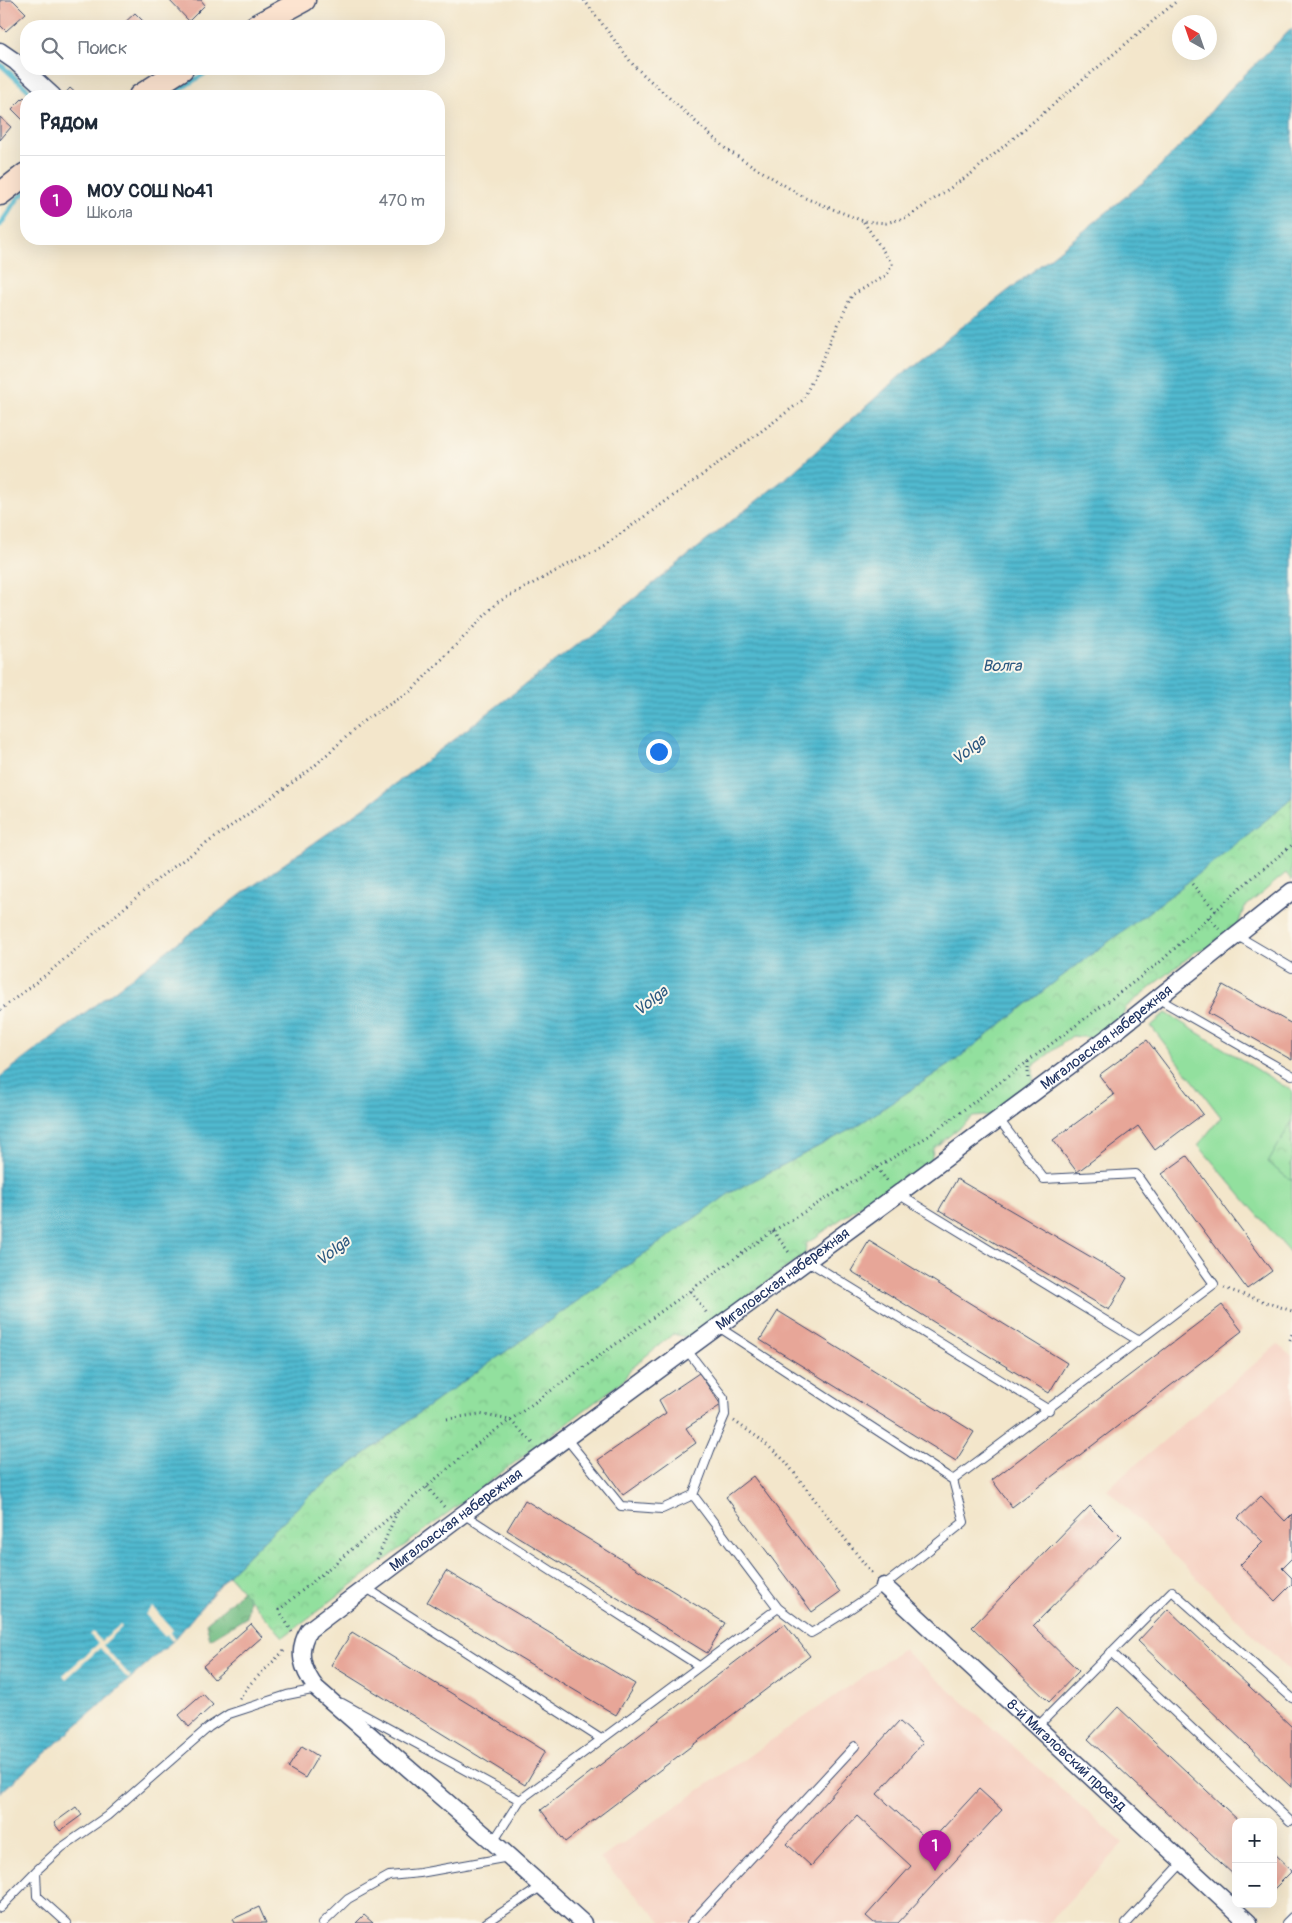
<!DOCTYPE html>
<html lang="ru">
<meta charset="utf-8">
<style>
:root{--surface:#fff;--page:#f2f2f3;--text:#1f2937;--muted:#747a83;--line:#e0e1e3;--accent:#b5179e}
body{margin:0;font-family:Pangolin,sans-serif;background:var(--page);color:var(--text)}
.controls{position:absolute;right:15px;bottom:15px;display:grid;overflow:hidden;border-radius:10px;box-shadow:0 5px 20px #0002}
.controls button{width:45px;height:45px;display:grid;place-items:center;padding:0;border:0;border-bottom:1px solid var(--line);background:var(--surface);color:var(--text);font:25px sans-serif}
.compass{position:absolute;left:1172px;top:15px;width:45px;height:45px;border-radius:50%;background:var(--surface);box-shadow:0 5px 20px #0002;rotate:320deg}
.you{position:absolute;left:658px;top:751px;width:18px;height:18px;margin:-12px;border:4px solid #fff;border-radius:50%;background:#1a73e8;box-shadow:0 0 0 8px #1a73e833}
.badge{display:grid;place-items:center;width:32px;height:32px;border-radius:50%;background:var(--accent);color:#fff;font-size:16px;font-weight:700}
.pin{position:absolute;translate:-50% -41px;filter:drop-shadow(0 1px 2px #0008)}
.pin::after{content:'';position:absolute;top:26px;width:18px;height:15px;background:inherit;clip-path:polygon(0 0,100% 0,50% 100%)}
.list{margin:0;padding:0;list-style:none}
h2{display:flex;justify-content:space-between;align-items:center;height:65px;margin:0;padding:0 20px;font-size:21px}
h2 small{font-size:16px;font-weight:400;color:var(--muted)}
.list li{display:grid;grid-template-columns:32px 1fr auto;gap:15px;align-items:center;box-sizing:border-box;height:90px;padding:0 20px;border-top:1px solid var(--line)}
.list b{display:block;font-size:19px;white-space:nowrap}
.list p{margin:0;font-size:16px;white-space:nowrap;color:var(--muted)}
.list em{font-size:16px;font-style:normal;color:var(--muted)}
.icon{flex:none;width:28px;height:28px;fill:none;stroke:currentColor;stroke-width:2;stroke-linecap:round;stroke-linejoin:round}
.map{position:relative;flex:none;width:1292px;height:1923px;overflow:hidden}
.search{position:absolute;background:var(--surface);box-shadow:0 5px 20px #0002;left:20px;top:20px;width:425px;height:55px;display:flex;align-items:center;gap:12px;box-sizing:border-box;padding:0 18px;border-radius:20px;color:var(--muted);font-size:19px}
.panel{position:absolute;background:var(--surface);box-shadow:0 5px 20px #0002;left:20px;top:90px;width:425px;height:155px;border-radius:20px}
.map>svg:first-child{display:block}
</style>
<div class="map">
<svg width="1292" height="1923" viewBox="0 0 1292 1923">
<defs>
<pattern id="forest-crowns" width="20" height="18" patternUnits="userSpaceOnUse" patternTransform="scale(1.25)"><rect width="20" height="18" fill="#75be85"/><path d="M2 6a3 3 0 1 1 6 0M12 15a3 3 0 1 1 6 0" fill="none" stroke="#5f9b70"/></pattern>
<pattern id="park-crowns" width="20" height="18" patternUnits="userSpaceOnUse" patternTransform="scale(1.25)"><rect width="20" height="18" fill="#92e09e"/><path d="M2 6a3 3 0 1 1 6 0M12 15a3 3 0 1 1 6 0" fill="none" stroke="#7dc08a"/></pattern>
<pattern id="water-rules" width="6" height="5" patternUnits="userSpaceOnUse" patternTransform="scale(1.25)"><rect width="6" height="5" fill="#51b9cf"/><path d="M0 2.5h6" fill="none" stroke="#4297ab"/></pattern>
</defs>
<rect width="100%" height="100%" fill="#fbf7ec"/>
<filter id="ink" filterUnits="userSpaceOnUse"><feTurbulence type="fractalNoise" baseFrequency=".02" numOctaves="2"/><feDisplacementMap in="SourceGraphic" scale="10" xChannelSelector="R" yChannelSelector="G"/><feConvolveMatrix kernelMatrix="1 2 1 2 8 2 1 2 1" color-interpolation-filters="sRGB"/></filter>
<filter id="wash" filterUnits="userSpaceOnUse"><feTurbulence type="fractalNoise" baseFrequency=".0096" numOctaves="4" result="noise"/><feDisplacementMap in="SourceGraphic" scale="20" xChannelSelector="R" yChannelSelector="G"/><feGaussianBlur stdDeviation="1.12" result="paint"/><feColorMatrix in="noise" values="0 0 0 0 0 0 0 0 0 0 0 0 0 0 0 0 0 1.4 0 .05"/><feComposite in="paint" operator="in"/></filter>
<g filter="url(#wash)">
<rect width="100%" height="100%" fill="#f3e6cb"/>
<!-- built -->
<path fill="#f6d2c3" d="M 1278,1344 L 1292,1356 L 1292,1673 L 1107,1489 Z
M 903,1649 L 1123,1843 L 1048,1923 L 663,1923 L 600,1859 Z"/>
<!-- green -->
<path fill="#92e09e" stroke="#56887e" d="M 1166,1013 L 1292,1091 L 1292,1255 L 1198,1145 L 1221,1117 L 1151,1026 Z"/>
<!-- forest -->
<path fill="url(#forest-crowns)" stroke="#487672" d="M 251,1580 L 247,1617 L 210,1639 L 206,1623 L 232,1601 Z"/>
<!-- park -->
<path fill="url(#park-crowns)" stroke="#56887e" d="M 1292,797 L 1292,881 L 1286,873 L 1244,908 L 1238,926 L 1212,947 L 1198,950 L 1126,1007 L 1121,1020 L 1097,1038 L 1072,1036 L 1033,1066 L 1033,1086 L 992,1115 L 973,1117 L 934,1148 L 930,1163 L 899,1186 L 883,1189 L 806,1244 L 805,1254 L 691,1338 L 673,1334 L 631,1368 L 623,1381 L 283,1637 L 228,1575 L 310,1495 L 423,1410 L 730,1193 L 855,1127 L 956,1060 L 1061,977 L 1170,896 L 1271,816 Z
M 1291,1123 L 1292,1124 L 1292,1181 L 1268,1163 Z"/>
<!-- water -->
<path fill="url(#water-rules)" stroke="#367496" d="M 1292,28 L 1292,797 L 1271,816 L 1170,896 L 1061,977 L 956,1060 L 855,1127 L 730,1193 L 423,1410 L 310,1495 L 228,1575 L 175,1639 L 0,1793 L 0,1077 L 247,890 L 368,805 L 561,657 L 793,472 L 901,375 L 1085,230 L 1147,179 L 1189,137 L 1229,90 Z"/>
<!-- pier -->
<path fill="#f3e6cb" d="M 153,1607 L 173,1630 L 170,1633 L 175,1639 L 172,1641 L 167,1635 L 165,1637 L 145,1614 Z
M 120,1625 L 122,1627 L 103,1645 L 131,1677 L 128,1679 L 100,1648 L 66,1679 L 63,1675 L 98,1644 L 90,1635 L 93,1632 L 101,1641 Z"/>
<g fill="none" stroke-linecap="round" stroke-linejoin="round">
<!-- stream -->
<path stroke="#51b9cf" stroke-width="5" d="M 295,26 L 298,25
M 0,64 L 35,96
M 169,96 L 212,69
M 0,225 L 19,197 L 26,192"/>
</g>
<g id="blocks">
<!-- building -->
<path fill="#e7a698" d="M 0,0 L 13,0 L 26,13 L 6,31 L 0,25 Z
M 169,0 L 201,0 L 205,5 L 189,21 Z
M 135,13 L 148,26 L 121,26 Z
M 70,88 L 79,96 L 63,96 Z
M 24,97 L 26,99 L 26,119 L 24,121 L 12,109 Z
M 0,117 L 11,127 L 0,140 Z
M 1223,985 L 1292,1024 L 1292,1060 L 1208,1013 Z
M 1147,1040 L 1203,1114 L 1155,1150 L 1138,1126 L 1077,1172 L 1053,1140 L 1114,1095 L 1099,1075 Z
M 1187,1156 L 1272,1271 L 1247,1289 L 1162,1174 Z
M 957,1179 L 1127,1278 L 1109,1310 L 939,1210 Z
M 869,1241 L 1067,1363 L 1049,1393 L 851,1271 Z
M 1222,1305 L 1242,1331 L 1012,1507 L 992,1480 Z
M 778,1311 L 974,1432 L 956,1461 L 760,1340 Z
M 699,1373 L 721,1405 L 686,1428 L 696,1443 L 623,1495 L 598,1460 L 666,1413 L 659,1400 Z
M 753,1476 L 840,1592 L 812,1612 L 726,1497 Z
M 1261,1496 L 1285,1521 L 1292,1514 L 1292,1558 L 1282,1568 L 1292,1578 L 1292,1584 L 1275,1601 L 1240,1565 L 1263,1542 L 1238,1518 Z
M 525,1500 L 725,1623 L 707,1653 L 507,1530 Z
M 1090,1506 L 1121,1537 L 1033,1626 L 1079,1671 L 1049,1702 L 972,1627 Z
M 446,1571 L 635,1684 L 616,1715 L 427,1602 Z
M 1168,1609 L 1292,1727 L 1292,1788 L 1138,1641 Z
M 251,1624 L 262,1637 L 214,1679 L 203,1666 Z
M 785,1624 L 810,1656 L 565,1842 L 541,1810 Z
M 352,1632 L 545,1751 L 525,1785 L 331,1665 Z
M 203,1694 L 213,1705 L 189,1727 L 179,1715 Z
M 1118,1707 L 1240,1822 L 1236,1822 L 1236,1877 L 1088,1739 Z
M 899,1721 L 923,1743 L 877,1794 L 930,1842 L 979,1789 L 1002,1810 L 898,1923 L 874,1923 L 866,1916 L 911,1866 L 857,1816 L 811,1866 L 787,1844 Z
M 302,1746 L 318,1756 L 305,1778 L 288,1768 Z
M 76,1807 L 82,1815 L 60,1831 L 54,1823 Z
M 1273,1853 L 1292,1871 L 1273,1890 Z
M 259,1907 L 266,1923 L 235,1923 L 233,1919 Z
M 364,1915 L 373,1923 L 356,1923 Z"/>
</g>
</g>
<g filter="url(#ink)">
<use href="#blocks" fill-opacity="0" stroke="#3b4a6e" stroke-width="1"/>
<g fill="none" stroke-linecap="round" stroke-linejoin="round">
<!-- lane casing -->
<g stroke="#3b4a6e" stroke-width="10">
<path id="lane" d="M 1236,935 L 1292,968
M 1157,998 L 1292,1075
M 898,1194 L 1139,1341
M 806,1260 L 1049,1410
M 717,1326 L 953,1480 L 964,1522 C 915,1561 867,1602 811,1633 L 778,1608
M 686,1349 L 724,1398 L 725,1415 L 710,1450 L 693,1495
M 953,1480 L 1214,1284 L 1136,1174 L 1044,1179 L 998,1118
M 463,1514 L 699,1666
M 365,1587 L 601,1739
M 1111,1652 L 1290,1821
M 342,1703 L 520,1800 L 493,1842
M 1037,1727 L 1172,1591 L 1292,1698
M 520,1800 L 778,1608 L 693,1495 L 662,1509 L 621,1506 L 566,1438
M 0,1908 L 36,1871
M 67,1923 L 37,1896 L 36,1871 L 61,1848 L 107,1816 L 209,1727 L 229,1714 L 287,1695 L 317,1689
M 323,1923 L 348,1899 L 389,1876 L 420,1873 L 509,1857
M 486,1923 L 542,1886
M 691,1923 L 855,1746
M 1126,1923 L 1183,1862
M 1286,1923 L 1292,1917"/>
</g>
<!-- street casing -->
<g stroke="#3b4a6e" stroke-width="19">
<g id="street">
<path d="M 0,51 L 16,62 L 53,96"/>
<path id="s1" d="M 884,1586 L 1249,1923"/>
<path id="s2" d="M 583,1923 L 493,1842 L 316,1688 C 302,1669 296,1651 309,1630 L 455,1520 L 898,1194 L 1115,1032 L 1292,891"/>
</g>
</g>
<!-- secondary casing -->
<g stroke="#3b4a6e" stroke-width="25">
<path id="secondary" d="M 256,26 L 304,0
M 140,96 L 182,69
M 0,194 L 26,174"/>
</g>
<!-- path -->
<path stroke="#3b4a6e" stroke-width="3" stroke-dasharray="1 4" stroke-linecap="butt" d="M 584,0 L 634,66 L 727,150 L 805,198 L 863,221
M 1192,884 L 1216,911
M 1209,917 L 1219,929
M 0,1010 L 47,974 L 165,873 L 310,770 L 366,719 L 411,691 L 498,602 L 605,545 L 705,473 L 803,400 L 852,295 L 887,275 L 892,264 L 863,221 L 886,223 L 908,217 L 972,173 L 1178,0
M 1028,1078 L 1028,1062
M 877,1168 L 888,1182
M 773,1231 L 791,1255
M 1224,1288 L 1292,1311
M 691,1291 L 708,1315
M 1290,1340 L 1292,1334
M 447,1419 L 479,1414 L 510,1420 L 533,1443
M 734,1421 L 760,1439 L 785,1461 L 873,1575
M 427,1487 L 445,1508
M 377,1559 L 397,1512
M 292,1632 L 279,1610 L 481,1441 L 773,1231 L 930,1135 L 1159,963 L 1240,888 L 1292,845
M 239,1699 L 250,1684 L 286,1649"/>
<!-- lane -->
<use href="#lane" stroke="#fff" stroke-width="8"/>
<!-- street -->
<use href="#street" stroke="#fff" stroke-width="16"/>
<!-- secondary -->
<use href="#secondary" stroke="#fde4d0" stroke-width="22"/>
</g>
</g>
<g text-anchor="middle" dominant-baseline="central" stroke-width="4" stroke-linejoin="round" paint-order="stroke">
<!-- street labels -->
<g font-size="15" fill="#1b2f5e" stroke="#fbf7ec">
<text stroke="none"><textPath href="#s2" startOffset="1412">Мигаловская набережная</textPath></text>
<text stroke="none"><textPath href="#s2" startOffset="1008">Мигаловская набережная</textPath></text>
<text stroke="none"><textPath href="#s2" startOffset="602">Мигаловская набережная</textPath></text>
<text stroke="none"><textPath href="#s1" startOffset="249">8-й Мигаловский проезд</textPath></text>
</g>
<!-- water labels -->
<g font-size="16" font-style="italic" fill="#2b5880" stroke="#fbf7ec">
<text x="1002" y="666">Волга</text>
<text transform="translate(969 750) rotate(-38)">Volga</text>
<text transform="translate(651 1001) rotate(-38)">Volga</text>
<text transform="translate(333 1251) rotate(-38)">Volga</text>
</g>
</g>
</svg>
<div class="controls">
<button>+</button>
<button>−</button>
</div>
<svg class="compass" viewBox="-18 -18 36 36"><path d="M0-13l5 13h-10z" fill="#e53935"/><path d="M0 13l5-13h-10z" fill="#747a83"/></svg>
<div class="you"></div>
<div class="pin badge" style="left:935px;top:1871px">1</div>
<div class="search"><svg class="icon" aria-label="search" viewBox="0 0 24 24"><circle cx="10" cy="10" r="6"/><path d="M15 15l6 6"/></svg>Поиск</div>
<section class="panel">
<h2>Рядом<small></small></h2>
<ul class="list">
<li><span class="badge">1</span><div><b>МОУ СОШ №41</b><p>Школа</p></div><em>470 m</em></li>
</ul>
</section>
</div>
